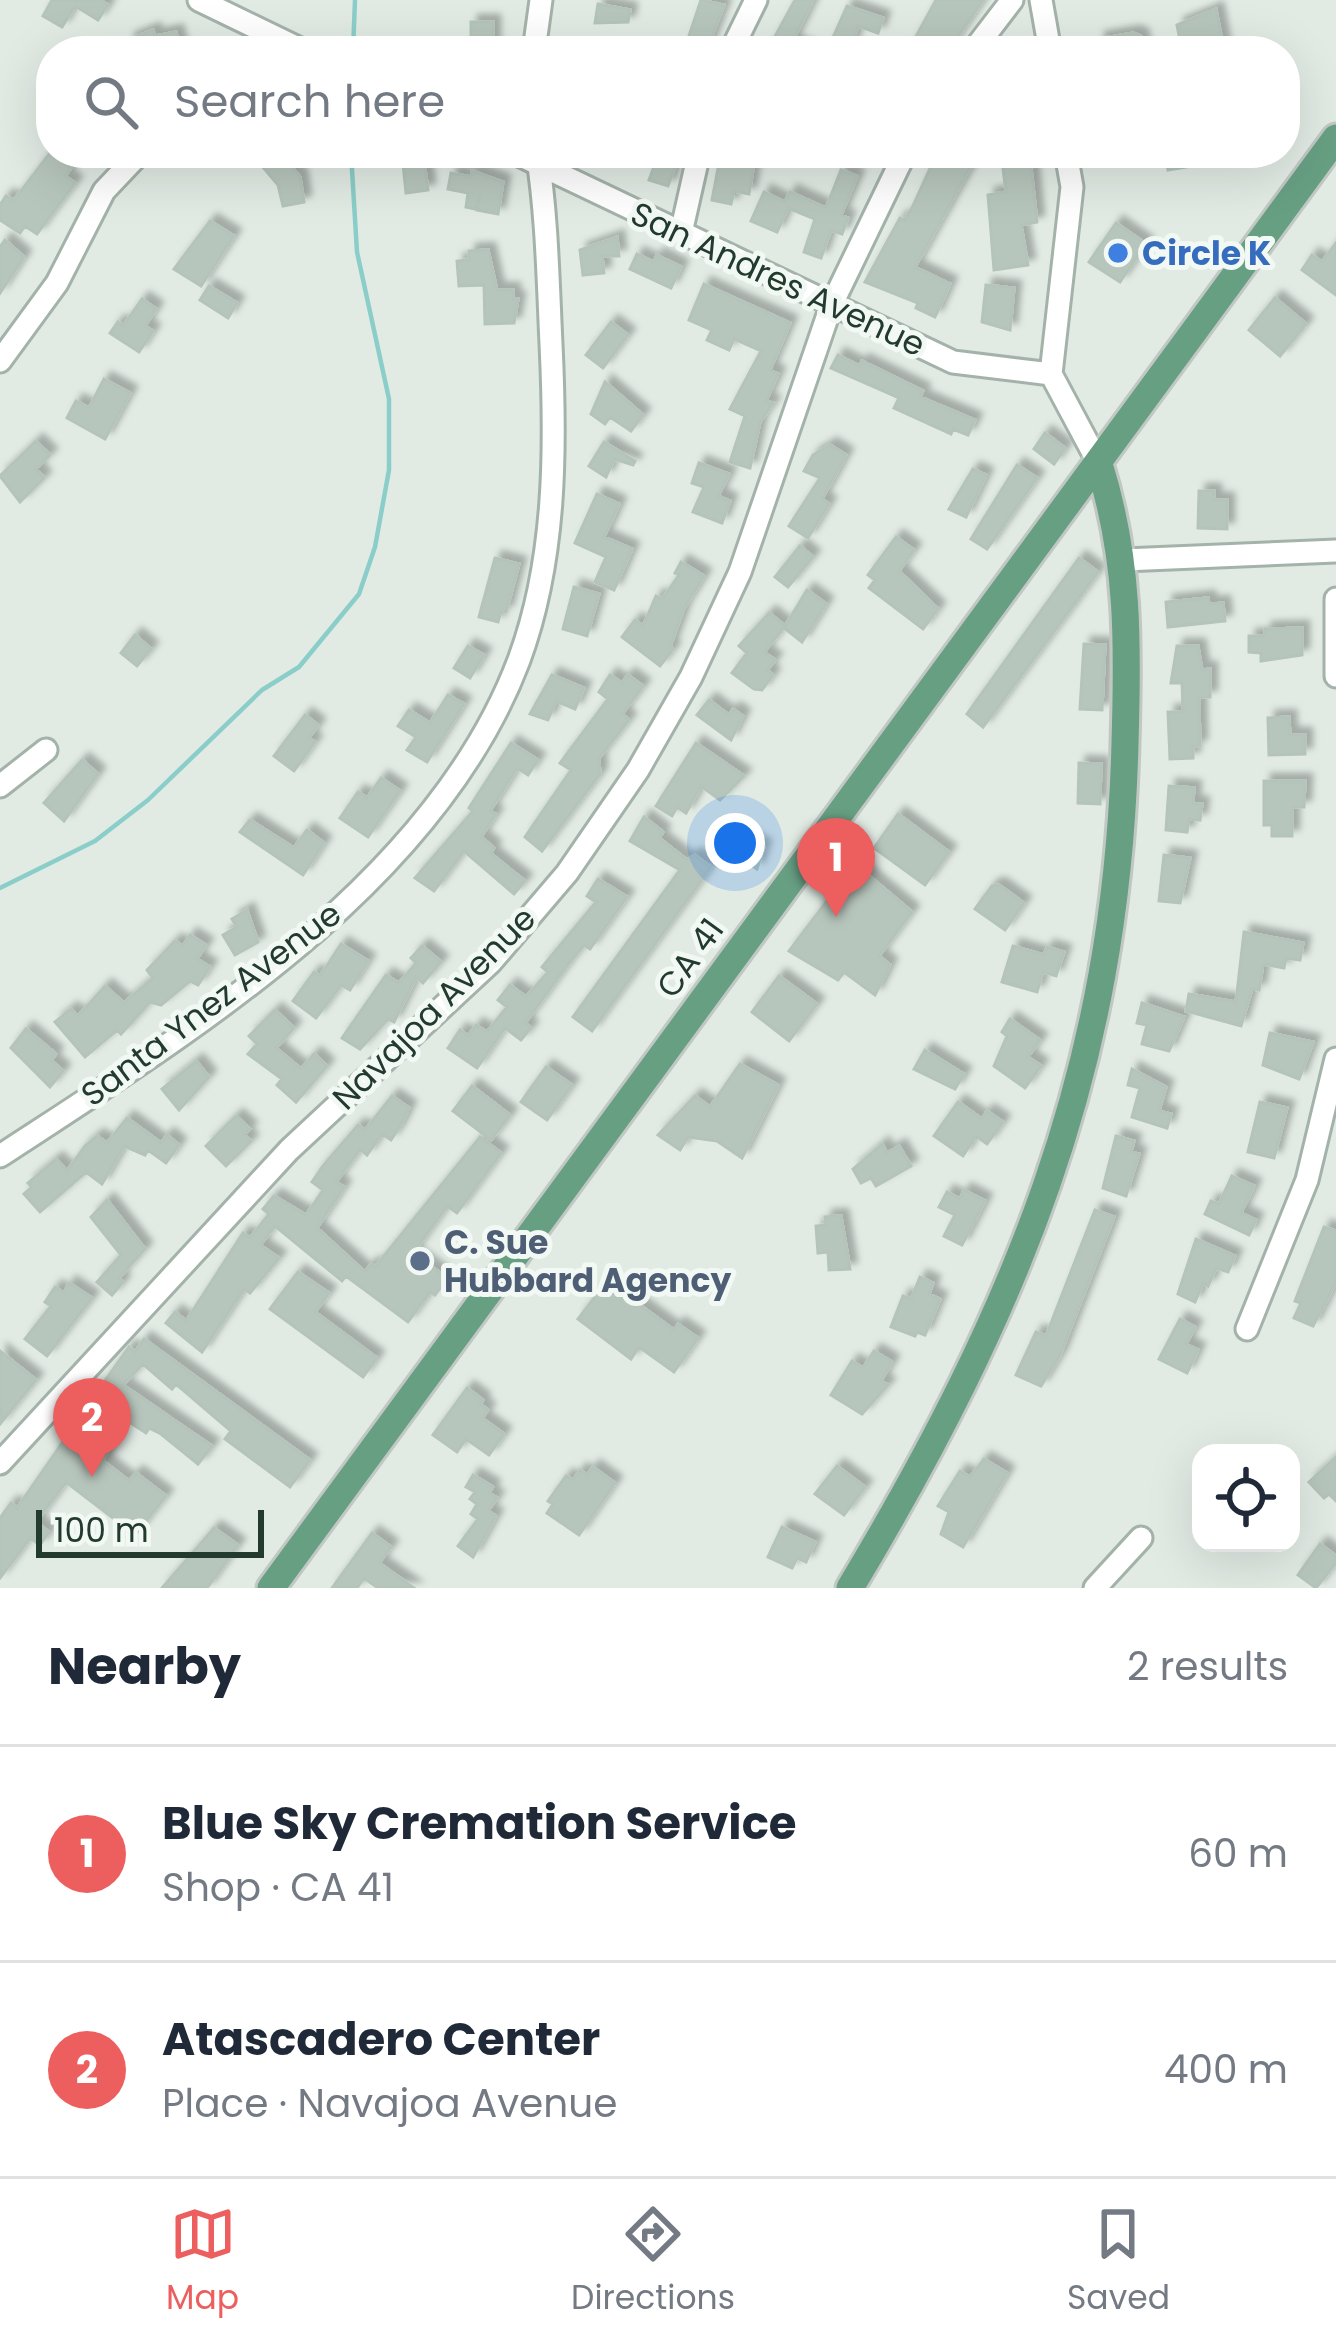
<!DOCTYPE html>
<meta charset="utf-8">
<style>
:root{--surface:#fff;--page:#f2f2f3;--text:#1f2937;--muted:#747a83;--line:#e0e1e3;--accent:#ed5f5e}
body{margin:0;font-family:Poppins,sans-serif;background:var(--page);color:var(--text)}
.controls{position:absolute;right:36px;bottom:36px;display:grid;overflow:hidden;border-radius:24px;box-shadow:0 12px 48px #0002}
.controls button{width:108px;height:108px;display:grid;place-items:center;padding:0;border:0;border-bottom:3px solid var(--line);background:var(--surface);color:var(--text);font:60px sans-serif}
.scale{position:absolute;left:36px;bottom:30px;width:228px;box-sizing:border-box;padding-left:12px;border:6px solid #223b2e;border-top:0;font-size:33px;line-height:42px;white-space:nowrap;color:#223b2e;-webkit-text-stroke:9px #f2f8f3;paint-order:stroke}
.you{position:absolute;left:735px;top:843px;width:42px;height:42px;margin:-30px;border:9px solid #fff;border-radius:50%;background:#1a73e8;box-shadow:0 0 0 18px #1a73e833}
.badge{display:grid;place-items:center;width:78px;height:78px;border-radius:50%;background:var(--accent);color:#fff;font-size:39px;font-weight:700}
.pin{position:absolute;translate:-50% -99px;filter:drop-shadow(0 3px 6px #0008)}
.pin::after{content:'';position:absolute;top:63px;width:42px;height:36px;background:inherit;clip-path:polygon(0 0,100% 0,50% 100%)}
.list{margin:0;padding:0;list-style:none}
h2{display:flex;justify-content:space-between;align-items:center;height:156px;margin:0;padding:0 48px;font-size:51px}
h2 small{font-size:39px;font-weight:400;color:var(--muted)}
.list li{display:grid;grid-template-columns:78px 1fr auto;gap:36px;align-items:center;box-sizing:border-box;height:216px;padding:0 48px;border-top:3px solid var(--line)}
.list b{display:block;font-size:45px;white-space:nowrap}
.list p{margin:0;font-size:39px;white-space:nowrap;color:var(--muted)}
.list em{font-size:39px;font-style:normal;color:var(--muted)}
.icon{flex:none;width:66px;height:66px;fill:none;stroke:currentColor;stroke-width:2;stroke-linecap:round;stroke-linejoin:round}
.map{position:relative;flex:none;width:1336px;height:1588px;overflow:hidden}
.search{position:absolute;background:var(--surface);box-shadow:0 12px 48px #0002;left:36px;right:36px;top:36px;height:132px;display:flex;align-items:center;gap:30px;box-sizing:border-box;padding:0 42px;border-radius:48px;color:var(--muted);font-size:45px}
.sheet{height:588px;background:var(--surface)}
nav{display:flex;justify-content:space-around;align-items:center;box-sizing:border-box;height:168px;border-top:3px solid var(--line);background:var(--surface);font-size:33px;color:var(--muted)}
nav a{display:grid;justify-items:center;gap:6px}
nav .on{color:var(--accent)}
.map>svg:first-child{display:block}
</style>
<div class="map">
<svg width="1336" height="1588" viewBox="0 0 1336 1588">
<defs>
<filter id="shadow"><feDropShadow dx="7" dy="-7" stdDeviation="3" flood-color="#0004"/></filter>
</defs>
<rect width="100%" height="100%" fill="#e1ebe4"/>
<g fill="none" stroke-linecap="round" stroke-linejoin="round">
<!-- stream -->
<path stroke="#8bcec9" stroke-width="4.5" d="M 353,51 L 355,0
M 0,888 L 95,841 L 148,800 L 262,690 L 299,667 L 359,594 L 375,547 L 389,470 L 389,399 L 357,252 L 351,153"/>
</g>
<!-- building -->
<path fill="#b7c6bd" stroke="#b4c4ba" stroke-width="3" filter="url(#shadow)" d="M 52,0 L 100,0 L 108,5 L 98,20 L 75,6 L 62,27 L 43,16 Z
M 701,0 L 724,5 L 706,51 L 684,51 Z
M 795,0 L 813,0 L 792,42 L 813,51 L 767,51 Z
M 936,0 L 983,0 L 948,51 L 908,51 Z
M 598,4 L 630,10 L 628,22 L 595,23 Z
M 847,6 L 883,18 L 878,33 L 858,26 L 851,46 L 843,43 L 840,51 L 827,51 Z
M 1216,9 L 1224,51 L 1182,51 L 1177,25 Z
M 471,22 L 493,22 L 493,51 L 471,51 Z
M 153,30 L 155,36 L 176,32 L 181,51 L 130,51 L 128,40 Z
M 1133,33 L 1141,36 L 1144,51 L 1100,51 L 1098,39 Z
M 50,153 L 71,168 L 65,176 L 75,183 L 37,234 L 25,226 L 20,233 L 0,220 L 0,205 L 6,196 L 14,200 Z
M 251,153 L 280,153 L 300,177 L 304,202 L 283,206 L 278,185 Z
M 410,153 L 423,153 L 428,190 L 406,193 L 402,154 Z
M 659,153 L 680,153 L 668,186 L 649,180 Z
M 937,153 L 978,153 L 915,267 L 950,284 L 935,317 L 916,308 L 918,303 L 865,282 L 900,218 L 904,220 L 912,208 Z
M 1001,153 L 1036,153 L 1038,166 L 1031,167 L 1037,222 L 1021,225 L 1028,265 L 994,270 L 988,195 L 1006,192 Z
M 1165,153 L 1227,153 L 1228,160 L 1168,170 Z
M 720,158 L 754,164 L 749,194 L 734,191 L 731,204 L 712,200 Z
M 841,170 L 857,176 L 841,215 L 848,218 L 842,234 L 831,230 L 821,258 L 804,252 L 815,219 L 788,208 L 777,232 L 751,221 L 764,192 L 785,202 L 790,192 L 826,208 Z
M 472,171 L 503,182 L 498,214 L 477,210 L 480,195 L 475,209 L 466,207 L 468,193 L 448,189 L 451,173 L 471,177 Z
M 210,221 L 234,236 L 201,286 L 174,269 Z
M 1116,223 L 1146,244 L 1120,282 L 1089,262 Z
M 617,237 L 619,256 L 602,256 L 604,273 L 583,275 L 580,250 Z
M 5,240 L 24,257 L 0,293 L 0,247 Z
M 1336,243 L 1336,295 L 1302,270 L 1312,255 L 1322,262 Z
M 488,250 L 497,290 L 513,290 L 513,299 L 518,299 L 514,323 L 485,324 L 484,285 L 459,286 L 457,261 L 469,260 L 469,251 Z
M 637,254 L 654,262 L 657,255 L 681,267 L 671,288 L 630,269 Z
M 704,284 L 790,323 L 770,370 L 778,374 L 766,401 L 773,403 L 760,422 L 750,468 L 730,462 L 745,416 L 730,409 L 761,351 L 734,339 L 729,350 L 707,340 L 712,330 L 689,320 Z
M 986,285 L 1014,288 L 1010,330 L 982,322 Z
M 209,286 L 237,303 L 228,318 L 200,300 Z
M 1275,298 L 1306,324 L 1280,356 L 1249,330 Z
M 142,299 L 156,309 L 145,326 L 153,331 L 139,352 L 110,333 L 118,322 L 123,326 Z
M 611,322 L 628,335 L 603,368 L 586,355 Z
M 838,355 L 860,366 L 862,361 L 923,391 L 920,397 L 975,420 L 968,435 L 953,429 L 951,434 L 894,408 L 899,398 L 831,368 Z
M 104,379 L 130,393 L 105,439 L 67,418 L 76,401 L 89,408 Z
M 605,382 L 643,415 L 631,431 L 610,417 L 605,424 L 591,414 Z
M 1045,433 L 1065,448 L 1054,464 L 1034,449 Z
M 36,441 L 50,455 L 36,469 L 44,478 L 20,502 L 0,476 Z
M 604,442 L 635,461 L 633,465 L 614,459 L 606,477 L 589,466 Z
M 830,445 L 846,455 L 822,499 L 829,504 L 808,538 L 789,526 L 820,478 L 804,471 L 813,455 Z
M 699,463 L 729,474 L 718,496 L 730,501 L 722,523 L 693,512 L 704,487 L 692,483 Z
M 1017,465 L 1037,478 L 987,549 L 971,539 Z
M 973,469 L 986,475 L 966,517 L 949,509 Z
M 1199,491 L 1214,491 L 1214,500 L 1227,500 L 1227,529 L 1198,528 Z
M 597,494 L 619,504 L 604,537 L 632,549 L 614,590 L 595,582 L 606,557 L 575,543 Z
M 896,537 L 914,550 L 899,571 L 938,609 L 923,629 L 869,588 L 875,580 L 868,575 Z
M 800,546 L 813,557 L 788,587 L 775,577 Z
M 495,558 L 519,564 L 506,612 L 501,611 L 498,622 L 479,617 Z
M 1079,558 L 1098,572 L 983,727 L 967,714 Z
M 681,562 L 704,576 L 684,608 L 670,647 L 673,649 L 660,666 L 622,637 L 635,620 L 643,626 L 656,596 L 662,599 L 679,575 L 675,573 Z
M 574,587 L 599,594 L 587,636 L 563,629 Z
M 807,590 L 826,604 L 802,642 L 784,628 Z
M 1208,598 L 1209,604 L 1223,603 L 1225,621 L 1168,627 L 1166,602 Z
M 769,613 L 785,626 L 764,652 L 775,660 L 767,670 L 773,675 L 762,690 L 754,689 L 732,673 L 747,653 L 739,646 Z
M 1302,628 L 1302,655 L 1261,661 L 1261,653 L 1249,652 L 1249,636 L 1265,636 L 1265,629 Z
M 135,635 L 151,649 L 137,666 L 121,653 Z
M 1084,644 L 1105,645 L 1102,710 L 1080,709 Z
M 468,646 L 484,655 L 470,678 L 454,668 Z
M 1177,646 L 1198,646 L 1202,670 L 1210,669 L 1210,697 L 1199,697 L 1200,746 L 1193,746 L 1193,758 L 1170,759 L 1168,712 L 1183,712 L 1182,683 L 1171,683 Z
M 552,675 L 584,688 L 575,709 L 556,701 L 548,720 L 530,714 Z
M 610,675 L 622,683 L 628,675 L 643,686 L 622,714 L 629,720 L 599,758 L 600,774 L 542,851 L 525,837 L 571,770 L 560,763 L 608,699 L 599,692 Z
M 448,695 L 464,704 L 427,762 L 407,750 L 416,737 L 398,726 L 409,710 L 430,723 Z
M 709,700 L 729,715 L 733,709 L 743,716 L 731,740 L 697,715 Z
M 305,715 L 318,725 L 309,738 L 315,742 L 294,771 L 274,756 Z
M 1289,717 L 1290,735 L 1305,735 L 1305,754 L 1269,755 L 1268,718 Z
M 511,743 L 538,760 L 528,775 L 517,768 L 490,811 L 496,814 L 481,837 L 494,848 L 490,853 L 525,881 L 514,894 L 464,851 L 434,891 L 415,878 L 473,811 L 469,808 Z
M 696,743 L 744,776 L 720,800 L 701,786 L 686,813 L 677,807 L 672,816 L 656,806 Z
M 82,760 L 98,774 L 64,821 L 44,803 Z
M 1079,763 L 1101,764 L 1100,804 L 1078,803 Z
M 381,778 L 400,791 L 368,837 L 340,818 L 358,792 L 367,798 Z
M 1264,781 L 1305,781 L 1304,807 L 1292,807 L 1292,836 L 1272,836 L 1272,825 L 1264,825 Z
M 1169,786 L 1194,788 L 1193,804 L 1202,804 L 1200,820 L 1189,819 L 1187,832 L 1166,830 Z
M 898,814 L 949,852 L 925,885 L 874,848 Z
M 644,817 L 663,832 L 659,838 L 687,860 L 695,855 L 711,867 L 592,1031 L 573,1017 L 680,870 L 630,841 Z
M 250,820 L 294,848 L 307,830 L 324,843 L 303,875 L 240,832 Z
M 744,835 L 764,847 L 757,869 L 732,854 Z
M 1164,855 L 1190,858 L 1180,903 L 1159,901 Z
M 855,864 L 912,912 L 879,956 L 890,965 L 875,995 L 844,972 L 838,980 L 789,951 Z
M 598,879 L 627,897 L 590,949 L 584,945 L 566,967 L 525,1023 L 531,1028 L 521,1040 L 505,1028 L 477,1068 L 448,1048 L 460,1030 L 468,1036 L 476,1025 L 487,1032 L 507,1007 L 498,1000 L 510,985 L 526,997 L 548,972 L 542,967 L 596,902 L 587,896 Z
M 999,885 L 1024,903 L 1005,930 L 975,909 L 992,886 Z
M 247,910 L 258,942 L 235,955 L 223,935 L 237,927 L 232,919 Z
M 1244,932 L 1303,943 L 1300,960 L 1286,958 L 1284,968 L 1263,964 L 1259,990 L 1252,989 L 1241,1026 L 1186,1011 L 1189,994 L 1236,1002 Z
M 190,935 L 206,945 L 197,959 L 210,967 L 198,985 L 190,981 L 161,1005 L 150,1002 L 121,1034 L 117,1030 L 85,1057 L 55,1022 L 71,1009 L 78,1016 L 105,986 L 124,1003 L 153,978 L 147,970 L 175,941 L 183,946 Z
M 341,944 L 368,961 L 350,990 L 341,985 L 316,1018 L 293,1001 L 314,972 L 320,976 Z
M 422,946 L 441,962 L 423,983 L 416,977 L 394,1022 L 388,1019 L 360,1049 L 342,1038 L 386,975 L 399,983 L 416,963 L 411,958 Z
M 1013,946 L 1044,955 L 1047,947 L 1064,952 L 1056,976 L 1043,972 L 1037,992 L 1002,982 Z
M 779,976 L 817,1004 L 789,1041 L 752,1012 Z
M 1142,1003 L 1184,1017 L 1169,1051 L 1142,1044 L 1147,1025 L 1137,1023 Z
M 275,1010 L 294,1028 L 276,1048 L 301,1069 L 314,1054 L 327,1066 L 296,1102 L 277,1085 L 282,1079 L 248,1054 L 257,1044 L 249,1036 Z
M 1010,1019 L 1040,1040 L 1028,1057 L 1041,1066 L 1025,1088 L 994,1066 L 1007,1036 L 1002,1032 Z
M 26,1029 L 56,1054 L 51,1060 L 63,1071 L 50,1087 L 11,1048 Z
M 1270,1033 L 1313,1042 L 1299,1079 L 1263,1065 Z
M 925,1050 L 964,1074 L 955,1089 L 914,1069 Z
M 196,1061 L 209,1077 L 179,1110 L 162,1089 Z
M 740,1064 L 778,1085 L 742,1158 L 717,1141 L 688,1137 L 680,1150 L 658,1135 L 695,1096 L 710,1107 Z
M 546,1067 L 572,1085 L 547,1120 L 521,1102 Z
M 1132,1069 L 1166,1087 L 1159,1111 L 1171,1114 L 1167,1128 L 1132,1117 L 1140,1088 L 1128,1085 Z
M 472,1086 L 510,1115 L 491,1140 L 453,1111 Z
M 392,1096 L 409,1108 L 399,1128 L 391,1140 L 382,1134 L 367,1155 L 360,1149 L 336,1182 L 344,1187 L 317,1228 L 365,1272 L 371,1264 L 375,1267 L 480,1137 L 501,1153 L 457,1213 L 447,1206 L 413,1253 L 447,1278 L 435,1295 L 430,1292 L 408,1322 L 346,1276 L 342,1281 L 275,1226 L 260,1245 L 279,1258 L 250,1293 L 244,1289 L 202,1352 L 166,1323 L 175,1312 L 186,1321 L 243,1233 L 250,1238 L 269,1214 L 263,1209 L 274,1196 L 306,1215 L 323,1190 L 312,1182 L 323,1166 L 358,1125 L 365,1130 Z
M 958,1102 L 982,1119 L 987,1111 L 1003,1122 L 987,1144 L 976,1136 L 963,1156 L 934,1136 Z
M 1260,1102 L 1287,1108 L 1274,1158 L 1248,1152 Z
M 236,1116 L 250,1129 L 244,1134 L 251,1141 L 226,1166 L 206,1146 Z
M 127,1118 L 161,1143 L 167,1135 L 179,1145 L 166,1163 L 148,1150 L 145,1155 L 124,1146 L 102,1184 L 86,1172 L 40,1212 L 24,1194 L 32,1187 L 28,1183 L 56,1159 L 67,1171 L 85,1146 L 97,1136 L 107,1143 Z
M 1116,1136 L 1134,1141 L 1131,1152 L 1139,1154 L 1126,1196 L 1103,1188 Z
M 882,1144 L 887,1153 L 899,1146 L 911,1166 L 876,1186 L 871,1178 L 861,1183 L 853,1169 Z
M 1232,1176 L 1254,1186 L 1241,1213 L 1256,1220 L 1249,1235 L 1205,1214 L 1211,1201 L 1219,1204 Z
M 964,1190 L 985,1201 L 962,1245 L 944,1236 L 955,1215 L 939,1207 L 947,1192 L 960,1199 Z
M 107,1200 L 145,1249 L 119,1278 L 123,1282 L 112,1295 L 97,1282 L 121,1255 L 91,1217 Z
M 1095,1210 L 1114,1217 L 1060,1355 L 1041,1386 L 1016,1375 L 1036,1332 L 1046,1336 Z
M 841,1216 L 850,1269 L 829,1270 L 828,1252 L 818,1253 L 816,1226 L 826,1225 L 825,1217 Z
M 1324,1227 L 1336,1231 L 1336,1282 L 1313,1326 L 1294,1318 L 1301,1303 L 1295,1301 Z
M 1196,1239 L 1235,1256 L 1228,1272 L 1216,1268 L 1208,1286 L 1203,1283 L 1195,1302 L 1178,1294 Z
M 298,1272 L 329,1293 L 315,1312 L 377,1358 L 363,1377 L 270,1309 Z
M 920,1277 L 933,1283 L 929,1294 L 940,1299 L 925,1335 L 917,1332 L 915,1336 L 891,1327 L 903,1296 L 911,1299 Z
M 607,1281 L 674,1330 L 678,1324 L 698,1338 L 674,1372 L 639,1347 L 631,1359 L 578,1319 Z
M 69,1283 L 92,1298 L 47,1356 L 25,1339 L 51,1306 L 45,1302 L 55,1287 L 64,1293 Z
M 1180,1319 L 1195,1327 L 1186,1344 L 1198,1350 L 1187,1373 L 1159,1359 Z
M 144,1339 L 310,1460 L 290,1487 L 225,1439 L 231,1431 L 176,1384 L 172,1389 L 143,1364 L 123,1385 L 212,1446 L 198,1464 L 161,1434 L 149,1428 L 146,1433 L 129,1422 L 133,1417 L 99,1389 L 129,1347 L 135,1352 Z
M 0,1351 L 36,1380 L 0,1424 Z
M 874,1351 L 892,1362 L 881,1381 L 888,1385 L 862,1414 L 831,1395 L 852,1361 L 863,1368 Z
M 467,1388 L 483,1400 L 480,1404 L 488,1410 L 482,1418 L 504,1434 L 489,1455 L 466,1439 L 457,1452 L 433,1435 Z
M 74,1426 L 108,1452 L 102,1460 L 129,1481 L 136,1473 L 166,1496 L 135,1535 L 66,1482 L 36,1522 L 49,1532 L 40,1545 L 30,1538 L 0,1578 L 0,1518 L 11,1503 L 17,1508 Z
M 1336,1457 L 1336,1501 L 1329,1494 L 1324,1498 L 1309,1482 Z
M 984,1459 L 1007,1473 L 963,1547 L 941,1534 L 949,1512 L 938,1506 L 960,1471 L 970,1477 Z
M 837,1466 L 865,1487 L 844,1515 L 815,1494 Z
M 593,1467 L 615,1483 L 579,1535 L 547,1513 L 553,1504 L 548,1501 L 566,1476 L 573,1480 L 580,1470 L 587,1475 Z
M 473,1475 L 493,1487 L 489,1493 L 497,1498 L 488,1511 L 496,1516 L 473,1557 L 458,1546 L 478,1519 L 471,1514 L 477,1504 L 470,1499 L 475,1492 L 466,1487 Z
M 782,1527 L 815,1542 L 806,1562 L 797,1558 L 792,1568 L 768,1557 Z
M 214,1528 L 238,1545 L 207,1588 L 162,1588 Z
M 372,1533 L 391,1547 L 379,1563 L 414,1588 L 378,1588 L 364,1578 L 357,1588 L 332,1588 Z
M 1320,1544 L 1336,1556 L 1336,1563 L 1316,1588 L 1298,1575 Z"/>
<g fill="none" stroke-linecap="round" stroke-linejoin="round">
<!-- minor casing -->
<g stroke="#a4b3aa" stroke-width="27">
<path id="minor" d="M 199,0 L 304,51
M 1041,0 L 1050,51
M 534,51 L 541,0
M 731,51 L 756,0
M 973,51 L 1012,0
M 515,153 L 953,362 L 1051,374
M 1066,153 L 1072,187 L 1051,374 L 1099,464
M 681,233 L 699,153
M 0,361 L 57,283 L 104,191 L 140,153
M 1124,560 L 1336,551
M 1336,599 L 1336,676
M 0,786 L 46,750
M 0,1156 C 191,1031 435,883 519,660 C 556,560 556,449 551,344 C 548,281 547,215 537,153
M 1247,1329 L 1307,1180 L 1336,1059
M 0,1463 L 289,1150 L 491,962 L 567,873 L 638,770 L 691,677 L 740,572 L 831,306 L 905,153
M 1095,1588 L 1141,1538"/>
</g>
<!-- major casing -->
<g stroke="#c1c8c4" stroke-width="33">
<path id="major" d="M 271,1588 L 1336,138
M 850,1588 C 1016,1311 1117,1071 1125,743 C 1128,643 1129,560 1099,464"/>
</g>
<!-- minor -->
<use href="#minor" stroke="#fff" stroke-width="21"/>
<!-- major -->
<use href="#major" stroke="#679f83" stroke-width="27"/>
</g>
<!-- markers -->
<circle fill="#3f7fe0" stroke="#f2f8f3" stroke-width="4.5" cx="1118" cy="253" r="12"/>
<circle fill="#5c6f8a" stroke="#f2f8f3" stroke-width="4.5" cx="420" cy="1261" r="12"/>
<g text-anchor="middle" dominant-baseline="central" stroke-width="10" stroke-linejoin="round" paint-order="stroke">
<!-- shop labels -->
<g font-size="33" font-weight="bold" fill="#366cbe" stroke="#f2f8f3" text-anchor="start">
<text x="1142" y="253">Circle K</text>
</g>
<!-- street labels -->
<g font-size="33" fill="#223b2e" stroke="#f2f8f3">
<text transform="translate(778 279) rotate(25)">San Andres Avenue</text>
<text transform="translate(690 958) rotate(-54)">CA 41</text>
<text transform="translate(211 1004) rotate(-37)">Santa Ynez Avenue</text>
<text transform="translate(434 1008) rotate(-45)">Navajoa Avenue</text>
</g>
<!-- service labels -->
<g font-size="33" font-weight="bold" fill="#4e5e75" stroke="#f2f8f3" text-anchor="start">
<text x="444" y="1242">C. Sue<tspan x="444" dy="38">Hubbard Agency</tspan></text>
</g>
</g>
</svg>
<div class="controls">
<button><svg class="icon" aria-label="locate" viewBox="0 0 24 24"><circle cx="12" cy="12" r="6"/><path d="M12 2v4M12 18v4M2 12h4M18 12h4"/></svg></button>
</div>
<div class="scale">100 m</div>
<div class="you"></div>
<div class="pin badge" style="left:836px;top:917px">1</div>
<div class="pin badge" style="left:92px;top:1477px">2</div>
<div class="search"><svg class="icon" aria-label="search" viewBox="0 0 24 24"><circle cx="10" cy="10" r="6"/><path d="M15 15l6 6"/></svg>Search here</div>
</div>
<section class="sheet">
<h2>Nearby<small>2 results</small></h2>
<ul class="list">
<li><span class="badge">1</span><div><b>Blue Sky Cremation Service</b><p>Shop · CA 41</p></div><em>60 m</em></li>
<li><span class="badge">2</span><div><b>Atascadero Center</b><p>Place · Navajoa Avenue</p></div><em>400 m</em></li>
</ul>
</section>
<nav>
<a class="on"><svg class="icon" aria-label="map" viewBox="0 0 24 24"><path d="M3 6l6-2 6 2 6-2v14l-6 2-6-2-6 2zM9 4v14M15 6v14"/></svg>Map</a>
<a><svg class="icon" aria-label="directions" viewBox="0 0 24 24"><path d="M12 3l9 9-9 9-9-9zM9 14v-3h6M13 9l2 2-2 2"/></svg>Directions</a>
<a><svg class="icon" aria-label="saved" viewBox="0 0 24 24"><path d="M7 4h10v16l-5-4-5 4z"/></svg>Saved</a>
</nav>
